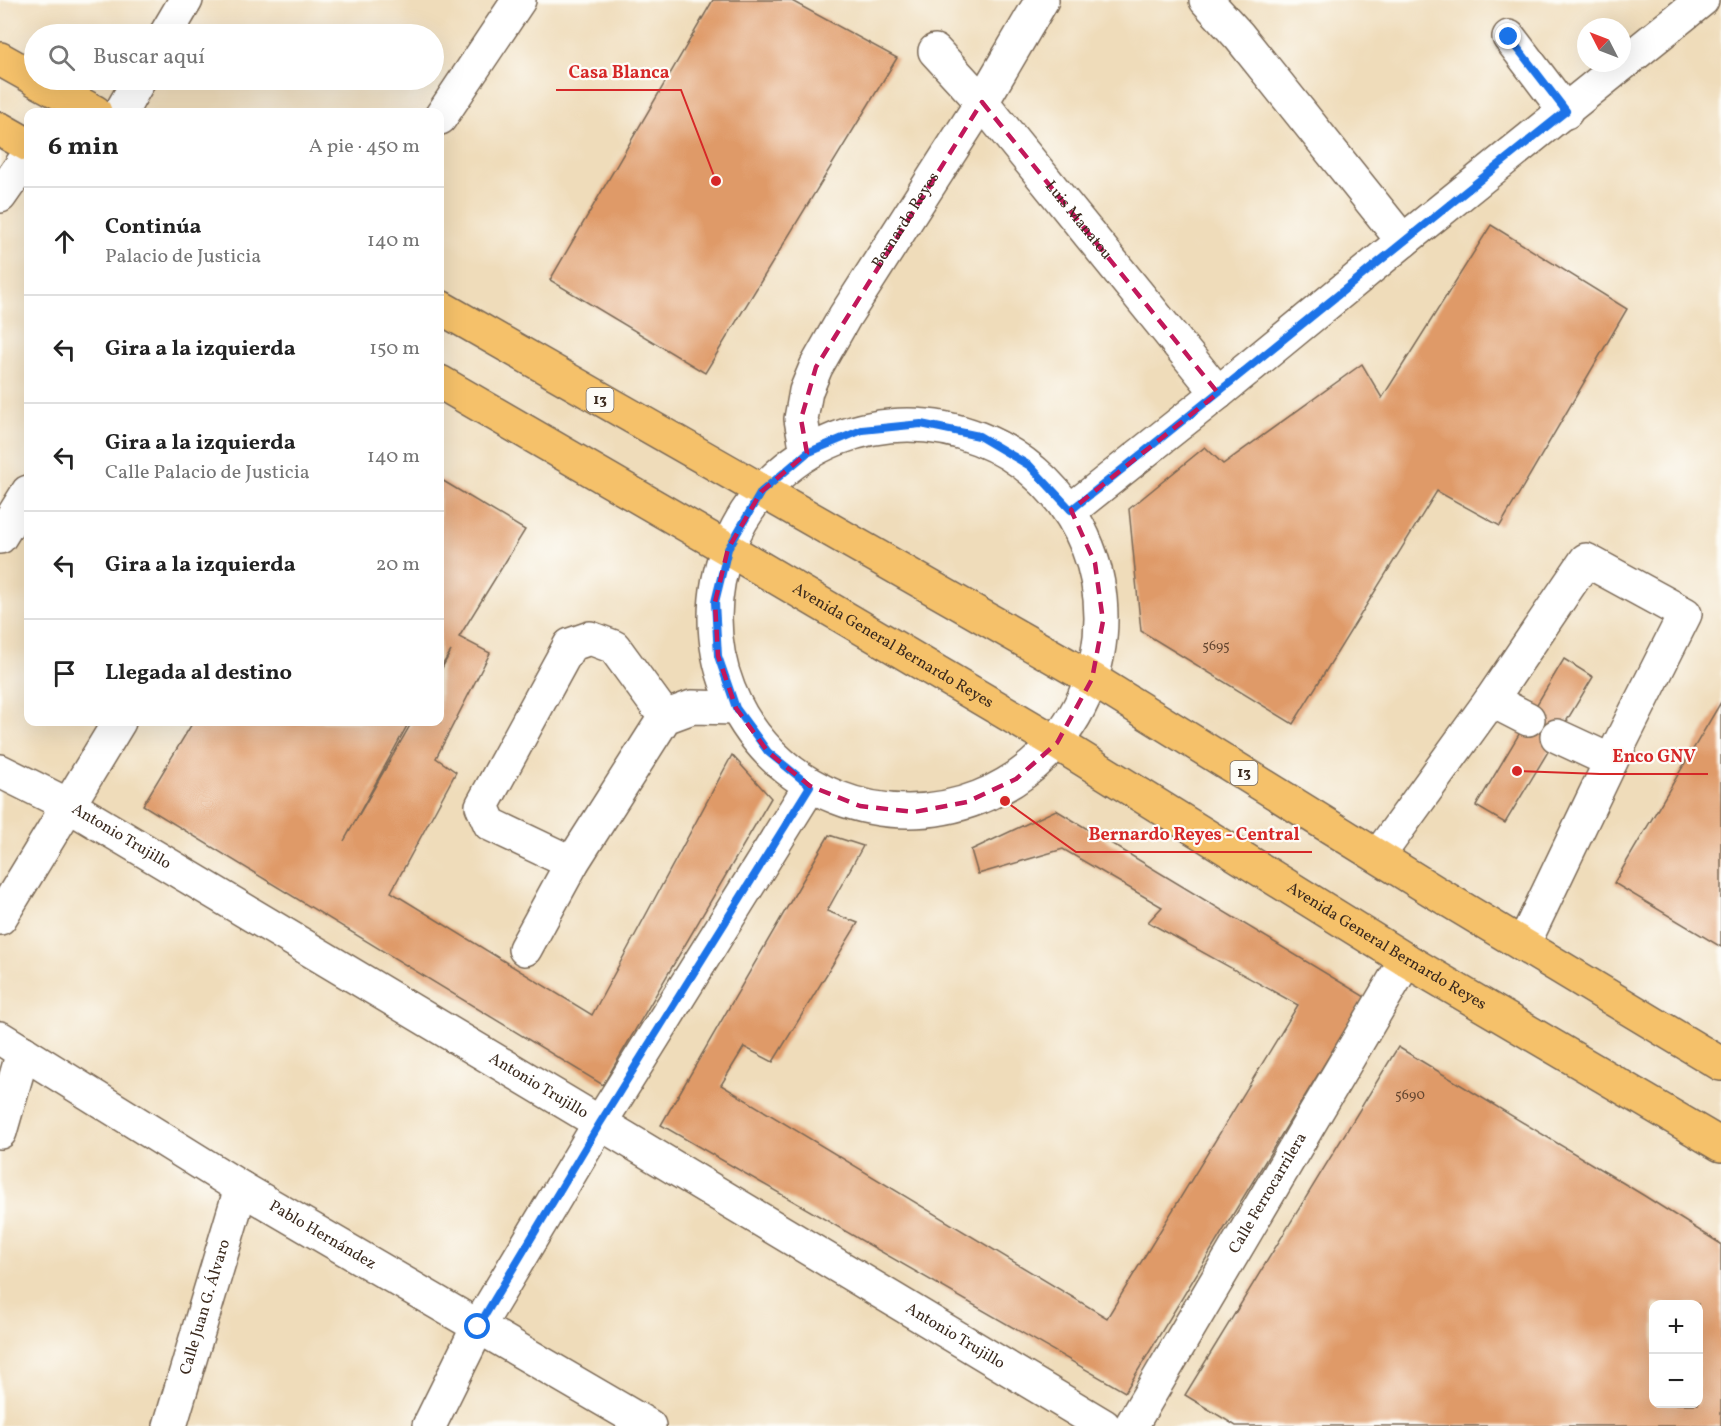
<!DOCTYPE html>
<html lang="es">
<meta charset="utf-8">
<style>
:root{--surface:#fff;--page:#f2f2f2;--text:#222;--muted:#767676;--line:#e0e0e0}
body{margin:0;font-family:Vollkorn,serif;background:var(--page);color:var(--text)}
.controls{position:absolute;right:18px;bottom:18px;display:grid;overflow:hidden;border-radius:12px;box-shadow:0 6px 24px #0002}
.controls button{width:54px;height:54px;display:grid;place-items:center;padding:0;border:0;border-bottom:2px solid var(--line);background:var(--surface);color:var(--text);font:30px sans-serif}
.compass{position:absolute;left:1577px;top:18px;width:54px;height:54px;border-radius:50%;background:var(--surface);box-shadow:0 6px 24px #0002;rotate:312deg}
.stop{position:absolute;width:18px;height:18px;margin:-14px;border:4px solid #1a73e8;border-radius:50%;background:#fff}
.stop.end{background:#1a73e8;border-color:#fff;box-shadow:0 2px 6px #0008}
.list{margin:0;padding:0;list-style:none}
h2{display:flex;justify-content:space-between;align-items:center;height:78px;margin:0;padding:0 24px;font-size:26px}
h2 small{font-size:20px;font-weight:400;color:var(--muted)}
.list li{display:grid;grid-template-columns:39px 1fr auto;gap:18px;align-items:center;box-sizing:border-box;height:108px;padding:0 24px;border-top:2px solid var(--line)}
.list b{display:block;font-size:22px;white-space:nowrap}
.list p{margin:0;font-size:20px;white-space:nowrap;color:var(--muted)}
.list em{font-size:20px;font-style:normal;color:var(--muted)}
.icon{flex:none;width:33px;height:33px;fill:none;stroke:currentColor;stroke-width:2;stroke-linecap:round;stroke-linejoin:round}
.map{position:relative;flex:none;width:1721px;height:1426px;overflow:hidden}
.search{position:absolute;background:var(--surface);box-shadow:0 6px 24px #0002;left:24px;top:24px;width:420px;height:66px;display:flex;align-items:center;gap:15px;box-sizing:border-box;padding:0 21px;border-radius:33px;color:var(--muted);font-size:22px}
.panel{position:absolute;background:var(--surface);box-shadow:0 6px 24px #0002;left:24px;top:108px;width:420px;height:618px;border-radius:12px}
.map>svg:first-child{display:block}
</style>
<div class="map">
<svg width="1721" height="1426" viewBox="0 0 1721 1426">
<rect width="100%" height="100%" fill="#fdfcf7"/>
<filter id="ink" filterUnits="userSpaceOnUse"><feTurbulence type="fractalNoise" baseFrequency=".0167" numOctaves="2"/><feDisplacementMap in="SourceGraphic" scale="12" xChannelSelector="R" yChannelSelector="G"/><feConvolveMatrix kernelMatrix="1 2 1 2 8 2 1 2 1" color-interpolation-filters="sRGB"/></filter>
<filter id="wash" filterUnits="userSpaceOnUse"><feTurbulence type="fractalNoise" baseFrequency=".008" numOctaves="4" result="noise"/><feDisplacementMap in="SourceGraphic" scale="24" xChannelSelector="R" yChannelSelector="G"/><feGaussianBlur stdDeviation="1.35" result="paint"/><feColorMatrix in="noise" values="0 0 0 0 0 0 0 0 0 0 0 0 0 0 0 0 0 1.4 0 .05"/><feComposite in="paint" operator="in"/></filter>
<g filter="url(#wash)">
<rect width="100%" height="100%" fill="#efdcba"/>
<g id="blocks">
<!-- building -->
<path fill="#df9a67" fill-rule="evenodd" d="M 713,0 L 790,0 L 897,58 L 705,373 L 550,280 Z
M 1491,225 L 1627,309 L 1500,526 L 1437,491 L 1293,724 L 1141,631 L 1129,509 L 1205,447 L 1223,464 L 1362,364 L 1382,398 Z
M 440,479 L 525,530 L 459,637 L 490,653 L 436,758 L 456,772 L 391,892 L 592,1015 L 732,755 L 771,798 L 603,1085 L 143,805 L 193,722 L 409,722 L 344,841 L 412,722 L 440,722 L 440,672 L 451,651 L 440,669 Z
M 1564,659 L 1593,677 L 1505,823 L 1476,806 Z
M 1721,702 L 1721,947 L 1614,883 Z
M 1056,810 L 1365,997 L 1125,1392 L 661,1125 L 829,835 L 863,846 L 827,911 L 858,923 L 773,1062 L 744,1047 L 721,1085 L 1107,1318 L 1298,1005 L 1148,922 L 1162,907 L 1063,849 L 978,874 L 971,850 Z
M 1398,1047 L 1643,1195 L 1721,1244 L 1721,1426 L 1236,1426 L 1185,1395 ZM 1654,1304 L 1698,1304 L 1698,1404 L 1654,1404 Z"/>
</g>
</g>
<g filter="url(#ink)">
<use href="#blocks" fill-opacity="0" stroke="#7a6855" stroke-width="1.5"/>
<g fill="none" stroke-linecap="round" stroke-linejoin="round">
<!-- minor casing -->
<g stroke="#7a6855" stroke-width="36">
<g id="minor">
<path d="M 1206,0 L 1239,36 L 1403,241"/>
<path d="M 166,34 L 186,0"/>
<path d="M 1509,37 L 1566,112"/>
<path id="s1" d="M 935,51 L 982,102 L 1218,393"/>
<path d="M 121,112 L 139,80"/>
<path d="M 440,118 L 519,0"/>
<path d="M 0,196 L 28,156"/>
<circle cx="908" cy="618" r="193"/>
<path id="s2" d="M 807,453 L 801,419 L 806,391 L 816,367 L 845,316 L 982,102 L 1042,0"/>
<path d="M 1071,510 L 1218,393 L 1403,241 L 1702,0"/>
<path d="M 0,537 L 28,492"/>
<path d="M 1491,700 L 1528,719"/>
<path d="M 1557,736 L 1611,761"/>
<path id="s3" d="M 0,771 L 68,805 L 600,1123 L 1104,1426"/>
<path d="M 1378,856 L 1491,700 L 1586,560 L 1685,614 L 1611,761 L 1523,945"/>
<path d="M 572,863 L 490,824 L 482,806 L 570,645 L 590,638 L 614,647 L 665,717"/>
<path d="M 0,918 L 119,722"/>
<path d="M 525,949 L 572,863 L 665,717 L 692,707 L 736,708"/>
<path id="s4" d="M 0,1038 L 241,1188 L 649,1426"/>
<path d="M 0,1132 L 23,1052"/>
<path id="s5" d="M 170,1426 L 241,1188"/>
<path d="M 429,1426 L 478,1327 L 600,1123 L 810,786"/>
<path id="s6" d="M 1131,1426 L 1406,960"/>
</g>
</g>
<!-- major casing -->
<g stroke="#7a6855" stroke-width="36">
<g id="major">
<path d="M 0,59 L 34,78"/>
<path d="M 36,80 L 95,112"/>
<path d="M 0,129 L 28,145"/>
<path d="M 440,307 L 1092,679 L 1435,892 L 1721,1064"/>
<path id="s7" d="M 440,382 L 728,549 L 1057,743 L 1406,960 L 1721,1145"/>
</g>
</g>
<!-- minor -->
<use href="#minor" stroke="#fff" stroke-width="33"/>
<!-- major -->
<use href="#major" stroke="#f5c16b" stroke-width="33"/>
</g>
</g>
<g fill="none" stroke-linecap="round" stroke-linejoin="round" filter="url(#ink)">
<!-- route -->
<path stroke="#1a73e8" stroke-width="8" d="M 478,1327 L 600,1123 L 810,786 L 768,752 L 736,708 L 718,656 L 715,602 L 728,549 L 761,492 L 807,453 L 862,430 L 921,424 L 979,436 L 1030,466 L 1071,510 C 1237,379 1400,243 1566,111 L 1509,37"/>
</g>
<!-- marked area -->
<path fill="none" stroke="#c2185b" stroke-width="4.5" stroke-dasharray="12 8" stroke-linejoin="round" d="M 982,102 L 1218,393 L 1071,510 L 1095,563 L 1103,621 L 1092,679 L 1057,743 L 1016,779 L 967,802 L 914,812 L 860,806 L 810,786 L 768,752 L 736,708 L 718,656 L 715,602 L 728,549 L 761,492 L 807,453 L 801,419 L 816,367 Z"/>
<g text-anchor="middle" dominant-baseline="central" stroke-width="4.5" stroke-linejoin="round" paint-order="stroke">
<!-- number labels -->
<g font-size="14" fill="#644630">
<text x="1216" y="646">5695</text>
<text x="1410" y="1095">5690</text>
</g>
<!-- shield labels -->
<g fill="#fdfcf7" stroke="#75695f" stroke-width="1.5">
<rect x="586.5" y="388" width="27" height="24" rx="4.5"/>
<rect x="1230.5" y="761" width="27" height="24" rx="4.5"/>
</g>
<g font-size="15" font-weight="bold" fill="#3b2a1e">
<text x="600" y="400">13</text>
<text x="1244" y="773">13</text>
</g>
<!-- street labels -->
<g font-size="16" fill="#3b2a1e" stroke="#fdfcf7">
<text stroke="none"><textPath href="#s2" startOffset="261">Bernardo Reyes</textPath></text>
<text stroke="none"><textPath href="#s1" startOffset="222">Luis Manatou</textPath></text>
<text stroke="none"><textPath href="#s7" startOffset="524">Avenida General Bernardo Reyes</textPath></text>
<text stroke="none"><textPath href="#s3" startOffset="138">Antonio Trujillo</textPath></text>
<text stroke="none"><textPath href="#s7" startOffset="1102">Avenida General Bernardo Reyes</textPath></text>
<text stroke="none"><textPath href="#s3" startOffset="624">Antonio Trujillo</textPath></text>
<text stroke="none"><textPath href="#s6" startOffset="270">Calle Ferrocarrilera</textPath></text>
<text stroke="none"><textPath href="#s4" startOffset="378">Pablo Hernández</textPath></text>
<text stroke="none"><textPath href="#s5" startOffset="124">Calle Juan G. Álvaro</textPath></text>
<text stroke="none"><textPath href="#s3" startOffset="1110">Antonio Trujillo</textPath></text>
</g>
</g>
<!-- callouts -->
<path fill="none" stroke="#d62828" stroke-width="2" d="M716 181L681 90H556M1517 771L1600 774H1708M1005 801L1076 852H1312"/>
<g fill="#d62828" stroke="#fdfcf7" stroke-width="2">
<circle cx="716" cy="181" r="6"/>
<circle cx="1517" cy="771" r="6"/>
<circle cx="1005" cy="801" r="6"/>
</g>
<g font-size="18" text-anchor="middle" font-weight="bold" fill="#d62828" stroke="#fdfcf7" stroke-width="4.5" stroke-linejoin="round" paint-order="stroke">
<text x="619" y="78">Casa Blanca</text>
<text x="1654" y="762">Enco GNV</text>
<text x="1194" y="840">Bernardo Reyes - Central</text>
</g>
</svg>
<div class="controls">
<button>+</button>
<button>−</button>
</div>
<svg class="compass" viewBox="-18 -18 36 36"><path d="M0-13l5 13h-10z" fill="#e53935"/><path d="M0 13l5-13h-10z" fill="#767676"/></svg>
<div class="stop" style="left:478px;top:1327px"></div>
<div class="stop end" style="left:1509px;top:37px"></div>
<div class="search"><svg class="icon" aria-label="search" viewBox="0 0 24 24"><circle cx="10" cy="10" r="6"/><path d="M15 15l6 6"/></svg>Buscar aquí</div>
<section class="panel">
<h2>6 min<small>A pie · 450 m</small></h2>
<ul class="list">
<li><svg class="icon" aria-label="ahead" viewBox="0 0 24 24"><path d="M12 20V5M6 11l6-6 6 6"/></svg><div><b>Continúa</b><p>Palacio de Justicia</p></div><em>140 m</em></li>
<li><svg class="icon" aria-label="left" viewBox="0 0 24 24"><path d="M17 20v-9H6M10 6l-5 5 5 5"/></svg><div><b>Gira a la izquierda</b></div><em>150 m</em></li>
<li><svg class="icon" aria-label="left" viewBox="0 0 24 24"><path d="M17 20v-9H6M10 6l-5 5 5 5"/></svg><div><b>Gira a la izquierda</b><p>Calle Palacio de Justicia</p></div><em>140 m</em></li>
<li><svg class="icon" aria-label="left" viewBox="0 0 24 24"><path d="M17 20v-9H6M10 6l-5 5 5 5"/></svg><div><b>Gira a la izquierda</b></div><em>20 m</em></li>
<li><svg class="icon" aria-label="arrive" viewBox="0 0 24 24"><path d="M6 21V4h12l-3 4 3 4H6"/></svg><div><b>Llegada al destino</b></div></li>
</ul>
</section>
</div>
